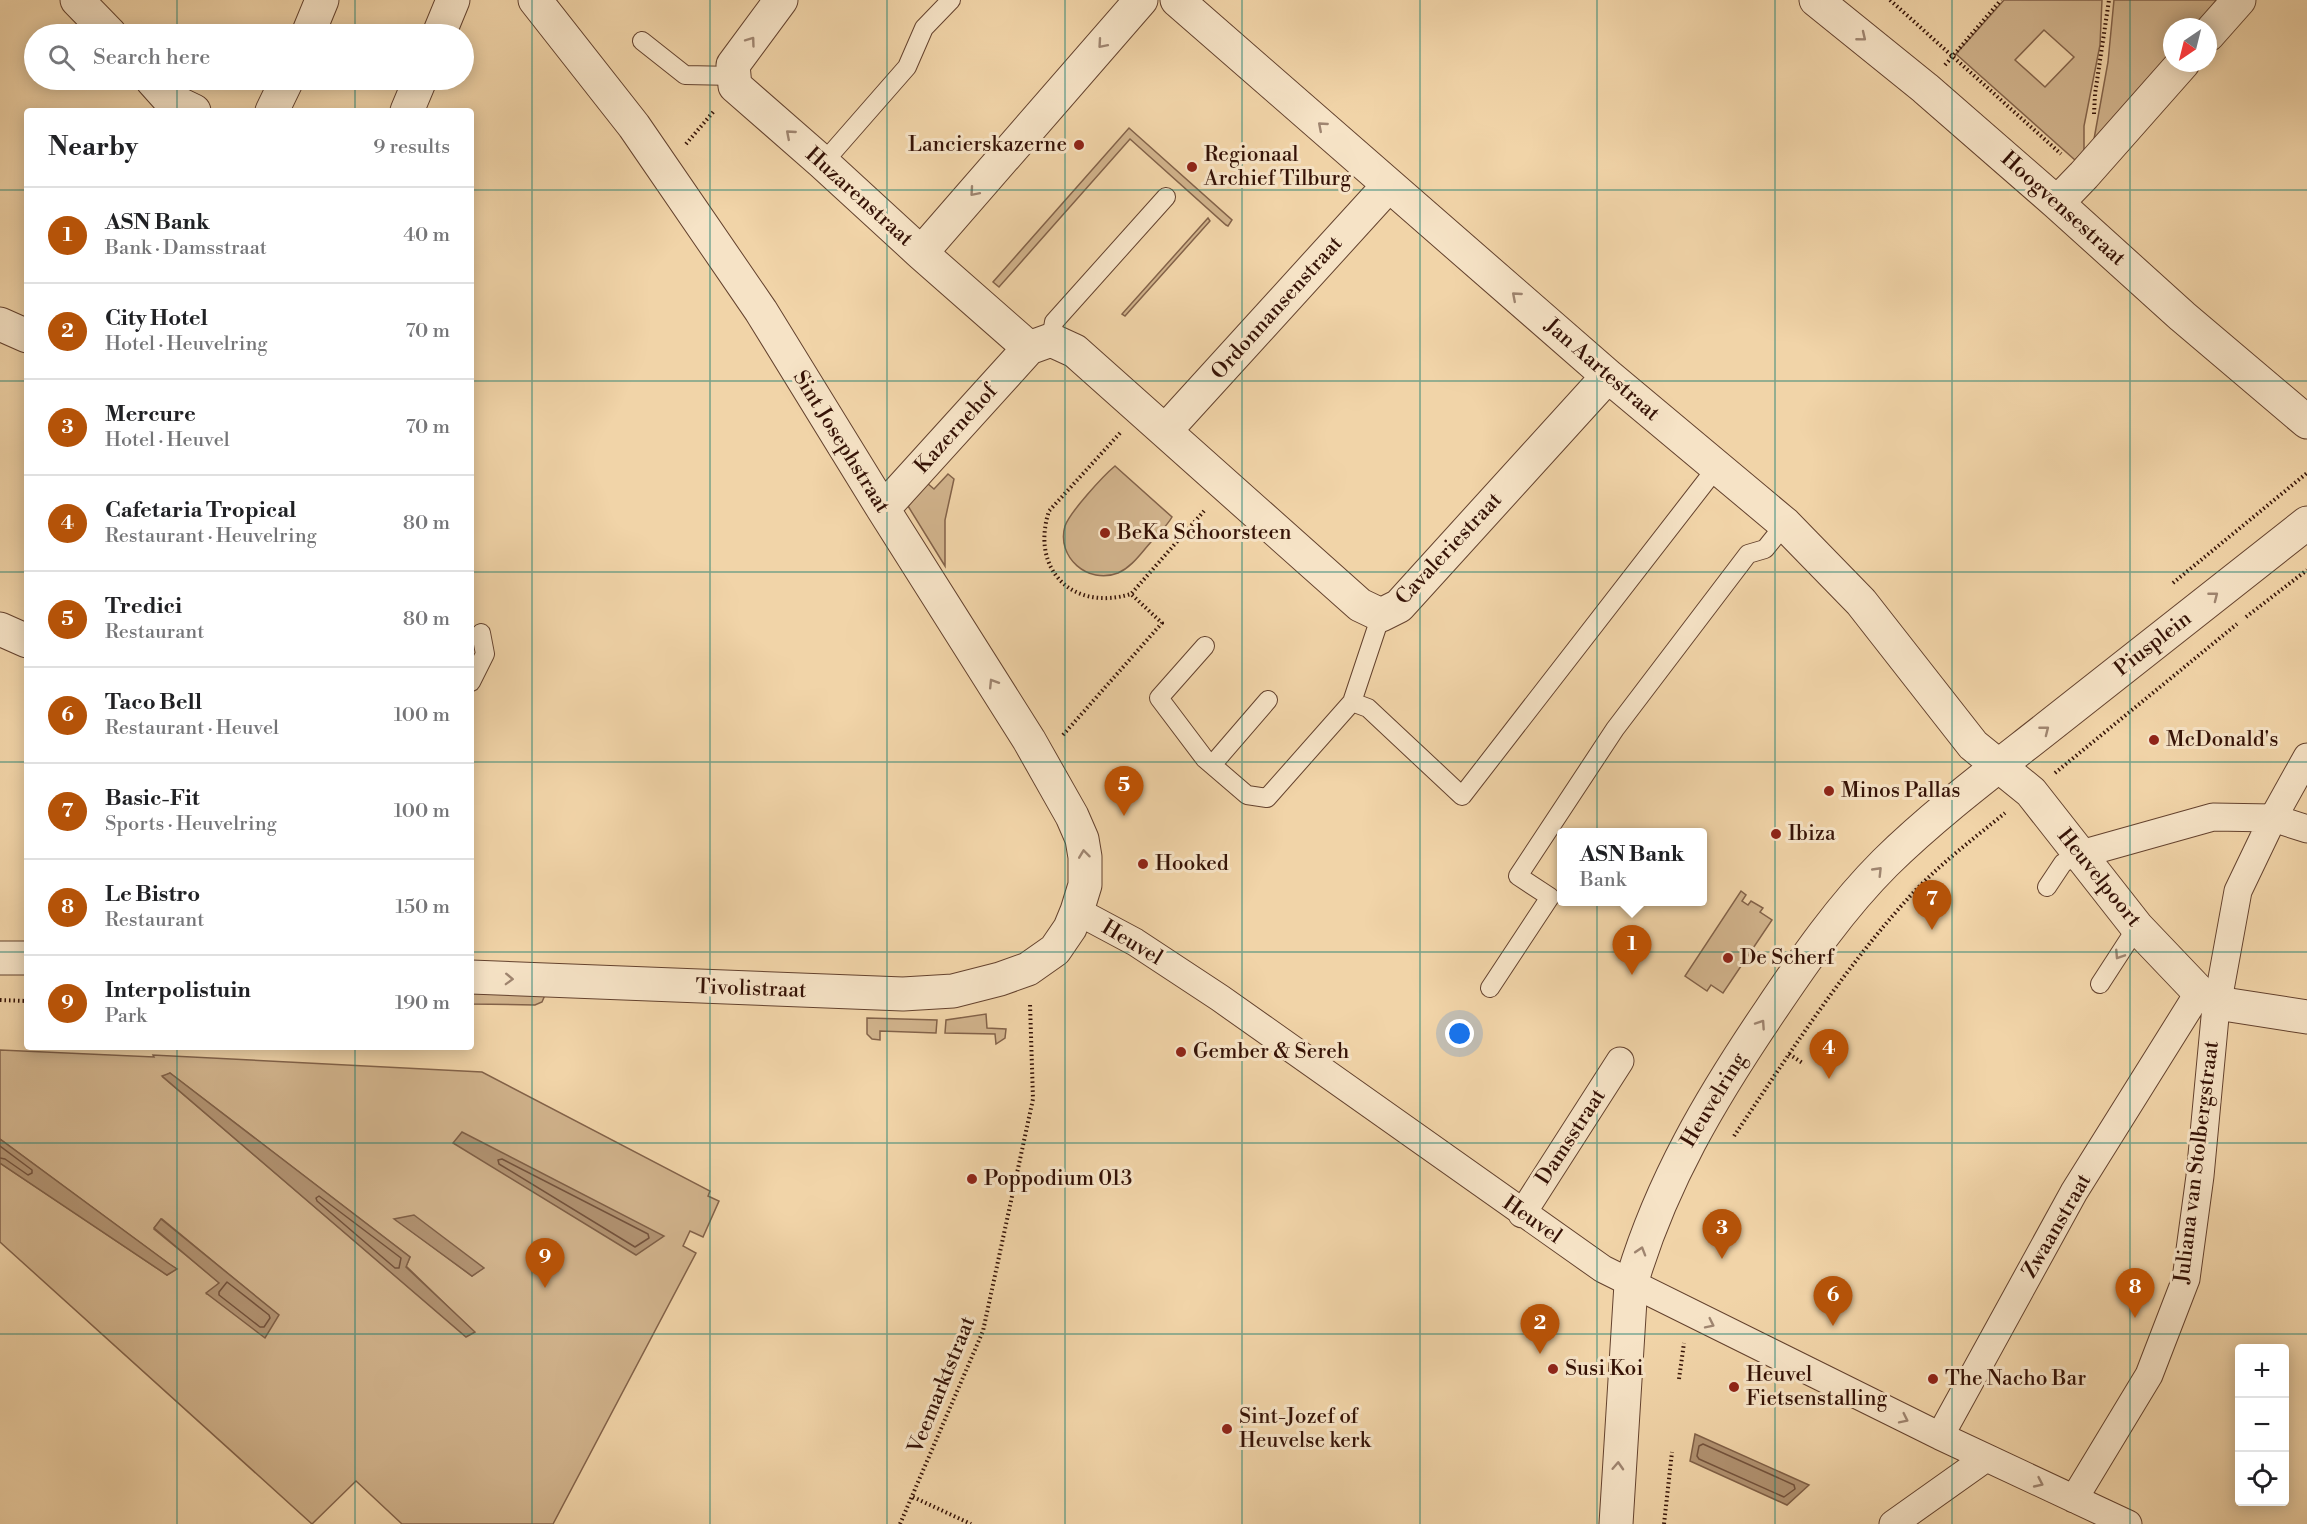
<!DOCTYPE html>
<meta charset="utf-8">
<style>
:root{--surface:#fff;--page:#f6f6f6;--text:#202124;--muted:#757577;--line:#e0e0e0;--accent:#b45309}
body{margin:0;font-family:"Libre Bodoni",serif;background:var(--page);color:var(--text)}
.controls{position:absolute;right:18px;bottom:18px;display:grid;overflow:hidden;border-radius:6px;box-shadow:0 3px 15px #0003}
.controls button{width:54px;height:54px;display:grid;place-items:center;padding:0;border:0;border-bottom:2px solid var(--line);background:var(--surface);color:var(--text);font:30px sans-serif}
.compass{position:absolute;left:2163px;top:18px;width:54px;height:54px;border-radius:50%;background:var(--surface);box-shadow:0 3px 15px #0003;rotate:215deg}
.you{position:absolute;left:1460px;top:1034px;width:21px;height:21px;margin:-15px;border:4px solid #fff;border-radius:50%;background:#1a73e8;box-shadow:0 0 0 9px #1a73e833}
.badge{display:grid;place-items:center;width:39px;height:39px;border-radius:50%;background:var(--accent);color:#fff;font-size:20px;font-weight:700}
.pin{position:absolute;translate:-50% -50px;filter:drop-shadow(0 2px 3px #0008)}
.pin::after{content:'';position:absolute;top:32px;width:21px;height:18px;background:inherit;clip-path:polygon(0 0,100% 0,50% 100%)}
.popup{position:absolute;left:1557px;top:828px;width:150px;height:78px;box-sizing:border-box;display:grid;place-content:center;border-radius:6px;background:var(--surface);filter:drop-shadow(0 2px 4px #0005);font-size:20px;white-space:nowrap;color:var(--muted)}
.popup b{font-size:22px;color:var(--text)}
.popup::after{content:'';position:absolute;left:50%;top:100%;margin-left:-12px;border:12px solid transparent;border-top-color:var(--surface)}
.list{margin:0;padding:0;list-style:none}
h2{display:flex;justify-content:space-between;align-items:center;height:78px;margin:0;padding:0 24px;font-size:26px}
h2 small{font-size:20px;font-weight:400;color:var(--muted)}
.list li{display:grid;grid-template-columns:39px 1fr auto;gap:18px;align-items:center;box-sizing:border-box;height:96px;padding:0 24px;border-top:2px solid var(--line)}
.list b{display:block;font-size:22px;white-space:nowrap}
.list p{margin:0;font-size:20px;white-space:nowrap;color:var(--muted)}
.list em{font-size:20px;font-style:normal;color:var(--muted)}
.icon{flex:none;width:33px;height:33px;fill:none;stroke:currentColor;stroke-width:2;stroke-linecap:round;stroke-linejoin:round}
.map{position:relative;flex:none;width:2307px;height:1524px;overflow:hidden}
.search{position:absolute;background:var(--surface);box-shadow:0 3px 15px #0003;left:24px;top:24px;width:450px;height:66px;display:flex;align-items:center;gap:15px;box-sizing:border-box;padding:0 21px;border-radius:33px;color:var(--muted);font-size:22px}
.panel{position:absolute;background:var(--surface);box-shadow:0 3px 15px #0003;left:24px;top:108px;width:450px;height:942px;border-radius:6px}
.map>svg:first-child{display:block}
</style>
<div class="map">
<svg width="2307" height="1524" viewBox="0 0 2307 1524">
<rect width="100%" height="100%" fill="#f1d4a8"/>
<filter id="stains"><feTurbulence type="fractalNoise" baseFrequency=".00333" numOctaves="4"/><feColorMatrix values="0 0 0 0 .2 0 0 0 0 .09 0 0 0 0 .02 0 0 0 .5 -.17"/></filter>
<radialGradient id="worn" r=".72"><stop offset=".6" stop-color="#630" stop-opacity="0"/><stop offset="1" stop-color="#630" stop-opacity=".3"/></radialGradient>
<!-- green -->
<path fill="#d1b38c" stroke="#836249" stroke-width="1.5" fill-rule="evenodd" d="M 2004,0 L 2102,0 L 2100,45 L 2084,126 L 2084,151 L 2075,160 L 1956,54 ZM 2044,30 L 2074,57 L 2045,87 L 2015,60 Z
M 2114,0 L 2217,0 L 2194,27 L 2172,27 L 2172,51 L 2094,139 L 2108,62 Z
M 1129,128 L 1232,220 L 1228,226 L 1226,225 L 1130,139 L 999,287 L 993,282 Z
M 1208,218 L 1210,221 L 1125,316 L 1122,314 Z
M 1115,466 L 1172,517 C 1167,526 1158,534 1151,542 C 1141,553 1132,567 1118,573 C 1088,585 1056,557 1065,526 C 1070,512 1103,476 1115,466 Z
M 948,474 L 954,479 L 945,520 L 945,566 L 908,506 L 927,483 L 934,489 Z
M 1741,891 L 1746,895 L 1742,901 L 1748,905 L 1751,901 L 1763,908 L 1760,912 L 1772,920 L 1723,993 L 1711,985 L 1707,991 L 1685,976 Z
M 471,991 L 545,995 L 542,1002 L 535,1005 L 471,1004 Z
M 986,1014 L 987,1028 L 1006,1029 L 1005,1038 L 996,1044 L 995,1034 L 945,1033 L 946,1020 Z
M 867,1018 L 937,1020 L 936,1033 L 880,1031 L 880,1040 L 872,1039 L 867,1034 Z
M 0,1050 L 154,1057 L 153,1055 L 482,1072 L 710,1191 L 708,1196 L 719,1201 L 703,1237 L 690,1231 L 683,1246 L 696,1253 L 553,1524 L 402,1524 L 356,1481 L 312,1524 L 0,1242 L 0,1163 L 167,1275 L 176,1269 L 0,1139 ZM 170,1073 L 410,1257 L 406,1266 L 474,1332 L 466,1336 L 163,1077 ZM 161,1219 L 162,1219 L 278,1315 L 207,1294 L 220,1283 L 154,1229 ZM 395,1219 L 483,1268 L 472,1276 Z"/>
<!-- water -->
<path fill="#b19271" stroke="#7f5f46" stroke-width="1.5" d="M 170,1073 L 410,1257 L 406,1267 L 475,1332 L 466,1337 L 162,1076 Z
M 462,1132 L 664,1236 L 636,1255 L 453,1143 Z
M 0,1139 L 168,1263 L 177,1269 L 167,1275 L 0,1163 Z
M 414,1215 L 484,1268 L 472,1276 L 394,1219 Z
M 161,1219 L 279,1315 L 265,1338 L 206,1293 L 219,1283 L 154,1228 Z
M 1695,1434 L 1809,1485 L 1787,1505 L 1690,1461 Z"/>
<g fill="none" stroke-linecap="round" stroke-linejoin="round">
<!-- shore -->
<path stroke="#73523c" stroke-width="1.5" d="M 0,1146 L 32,1170 L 32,1173 L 28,1175 L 5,1159 L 0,1158
M 502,1159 L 648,1234 L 649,1238 L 635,1247 L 499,1164 L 498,1160 Z
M 319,1196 L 401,1258 L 399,1268 L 395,1268 L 317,1201 L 316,1198 Z
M 227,1282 L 269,1315 L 270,1318 L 264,1327 L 260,1327 L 219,1295 L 219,1292 Z
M 1703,1444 L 1794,1485 L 1795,1489 L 1784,1497 L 1699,1459 L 1697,1456 L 1699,1446 Z"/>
<!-- service casing -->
<g stroke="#64422e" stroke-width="20">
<path id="service" d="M 642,41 L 685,75 L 735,76
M 823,163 L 907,67 L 924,28 L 951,0
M 1051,340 L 1054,322 L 1166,197
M 1205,646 L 1159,698 L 1205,759 L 1247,795 L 1267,798 L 1352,702 L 1381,615
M 471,682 L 485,654 L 481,633
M 1352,702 L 1368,708 L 1462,796 L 1717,467
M 1212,765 L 1268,700
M 2047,887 L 2063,863 L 2081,854
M 2100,984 L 2137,927
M 1490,988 L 1550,897 L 1518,876 L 1615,729 L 1748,554 L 1765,549 L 1785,524"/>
</g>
<!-- pedestrian casing -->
<g stroke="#64422e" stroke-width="29">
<path id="pedestrian" d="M 2081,854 L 2213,817 L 2273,818 L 2307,829
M 1077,911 L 1135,942 L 1220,998 L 1603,1269 L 1940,1436 L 2128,1524
M 1522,1214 L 1620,1061
M 1940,1436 L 2074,1192 L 2199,992
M 2074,1499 L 2149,1375 L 2186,1279 L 2200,1176 L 2215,1017 L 2238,891 L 2273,818 L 2307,757
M 1893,1524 L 1986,1458"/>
</g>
<!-- minor casing -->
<g stroke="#64422e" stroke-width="35">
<path id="minor" d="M 77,0 L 110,34
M 781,0 L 733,65 L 735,86 L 823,163 L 921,253 L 1141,0
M 1177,0 L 1608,376 L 1785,524 L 1861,602 L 1973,745 L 2031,792 L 2137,927 L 2199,992 L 2217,1003 L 2307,1017
M 1816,0 L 1925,88 L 2057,203 L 2182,316 L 2307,422
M 308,34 L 322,0
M 439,34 L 453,0
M 2208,35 L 2239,0
M 152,80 L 169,99 L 194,111
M 272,111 L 287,80
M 407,111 L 420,80
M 2057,203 L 2084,175 L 2183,63
M 921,253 L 1029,348
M 0,324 L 27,336
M 1165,431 L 1389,185
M 883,509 L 1029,348 L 1051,340 L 1075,351 L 1360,605 L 1381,615 L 1399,606 L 1608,376
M 0,629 L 27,641
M 0,958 L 27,958
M 471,977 L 903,994 L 953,991 L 1000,979 L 1028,969 L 1055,950 L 1070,928 L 1077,911 L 1085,885 L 1085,857 L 1082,839 L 1072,816 L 1029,740 L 883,509 L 761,311 L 634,126 L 535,0"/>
</g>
<!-- tertiary casing -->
<g stroke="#64422e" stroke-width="35">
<path id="tertiary" d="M 1616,1524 L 1631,1284 C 1661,1182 1711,1098 1770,1011 C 1805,959 1841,907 1885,863 C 1938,811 1999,766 2057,720 C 2141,654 2224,588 2307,523"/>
</g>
<!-- path -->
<path stroke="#351206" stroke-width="4" stroke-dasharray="1.5 3" stroke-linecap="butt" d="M 1890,0 L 2061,154
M 1945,65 L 2001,0
M 2094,114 L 2095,94 L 2109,0
M 686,144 L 714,111
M 1120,433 L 1049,511 C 1030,569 1072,612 1131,594 L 1204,511
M 2173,583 L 2307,473
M 2246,617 L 2307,570
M 1063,735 L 1162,623 L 1131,594
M 2055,773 L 2237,624
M 0,1000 L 27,1001
M 1789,1054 L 1804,1064
M 1734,1136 C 1790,1053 1844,968 1912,894 C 1940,864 1973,839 2005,813
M 1679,1379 L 1684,1343
M 913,1497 L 971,1524
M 900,1524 L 983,1331 L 1033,1099 L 1030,1004
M 1664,1524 L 1672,1452"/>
<!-- service -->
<use href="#service" stroke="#f6e3c6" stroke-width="18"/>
<!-- pedestrian -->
<use href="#pedestrian" stroke="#f6e3c6" stroke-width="27"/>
<!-- minor -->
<use href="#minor" stroke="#f6e3c6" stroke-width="33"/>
<!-- tertiary -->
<use href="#tertiary" stroke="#f6e3c6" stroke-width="33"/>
</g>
<!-- one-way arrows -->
<defs><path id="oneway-chevron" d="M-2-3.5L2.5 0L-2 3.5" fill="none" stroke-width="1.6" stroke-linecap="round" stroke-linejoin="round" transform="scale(1.5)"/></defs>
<g stroke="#9f8570">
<use href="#oneway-chevron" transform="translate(1862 37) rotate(39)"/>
<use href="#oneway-chevron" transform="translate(751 41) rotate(-54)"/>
<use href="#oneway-chevron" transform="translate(1102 44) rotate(131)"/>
<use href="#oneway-chevron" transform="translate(1322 126) rotate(-139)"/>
<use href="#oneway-chevron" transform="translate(790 134) rotate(-139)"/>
<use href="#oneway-chevron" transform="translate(974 192) rotate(131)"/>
<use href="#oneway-chevron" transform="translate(1516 296) rotate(-139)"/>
<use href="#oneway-chevron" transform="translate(2214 596) rotate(-38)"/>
<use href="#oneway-chevron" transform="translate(993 683) rotate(-122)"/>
<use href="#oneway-chevron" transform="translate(2045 730) rotate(-38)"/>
<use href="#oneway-chevron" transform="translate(1084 854) rotate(-97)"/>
<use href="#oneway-chevron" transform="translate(1878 871) rotate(-46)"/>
<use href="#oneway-chevron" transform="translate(2119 955) rotate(123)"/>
<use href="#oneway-chevron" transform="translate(509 979) rotate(2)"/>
<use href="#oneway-chevron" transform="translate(1761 1024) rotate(-56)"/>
<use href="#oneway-chevron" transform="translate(1641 1251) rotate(-73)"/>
<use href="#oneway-chevron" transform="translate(1710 1324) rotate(26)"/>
<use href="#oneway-chevron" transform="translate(1904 1419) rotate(26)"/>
<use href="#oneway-chevron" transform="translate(1618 1466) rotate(-87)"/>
<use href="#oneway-chevron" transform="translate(2039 1483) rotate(25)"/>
</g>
<!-- grid -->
<path fill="none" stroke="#0f766e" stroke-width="1.5" stroke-opacity="0.55" d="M 177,0 L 177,34M 355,0 L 355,34M 532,0 L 532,1524M 710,0 L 710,1524M 887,0 L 887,1524M 1065,0 L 1065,1524M 1242,0 L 1242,1524M 1420,0 L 1420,1524M 1597,0 L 1597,1524M 1775,0 L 1775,1524M 1952,0 L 1952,1524M 2130,0 L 2130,1524M 177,80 L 177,111M 355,80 L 355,111M 0,190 L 27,190M 471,190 L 2307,190M 0,381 L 27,381M 471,381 L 2307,381M 0,572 L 27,572M 471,572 L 2307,572M 0,762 L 27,762M 471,762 L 2307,762M 0,952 L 27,952M 471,952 L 2307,952M 177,1047 L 177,1524M 355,1047 L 355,1524M 0,1143 L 2307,1143M 0,1334 L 2307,1334"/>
<!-- markers -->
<g fill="#8f2418" stroke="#f6e3c6" stroke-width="2">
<circle cx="1079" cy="145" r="6"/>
<circle cx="1192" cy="167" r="6"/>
<circle cx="1105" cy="533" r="6"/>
<circle cx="2154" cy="740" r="6"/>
<circle cx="1829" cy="791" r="6"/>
<circle cx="1776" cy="834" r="6"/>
<circle cx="1143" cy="864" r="6"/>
<circle cx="1728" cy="958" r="6"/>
<circle cx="1181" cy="1052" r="6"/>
<circle cx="972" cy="1179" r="6"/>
<circle cx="1553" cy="1369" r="6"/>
<circle cx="1933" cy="1379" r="6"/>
<circle cx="1734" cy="1387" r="6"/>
<circle cx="1227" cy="1429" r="6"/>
</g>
<g text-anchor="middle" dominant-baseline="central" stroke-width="6" stroke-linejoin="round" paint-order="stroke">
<!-- poi labels -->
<g font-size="21" fill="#351206" stroke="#f6e3c6" text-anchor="start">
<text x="1067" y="145" text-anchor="end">Lancierskazerne</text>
<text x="1204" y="155">Regionaal<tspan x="1204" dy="24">Archief Tilburg</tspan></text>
<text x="1117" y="533">BeKa Schoorsteen</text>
<text x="2166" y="740">McDonald's</text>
<text x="1841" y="791">Minos Pallas</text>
<text x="1788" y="834">Ibiza</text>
<text x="1155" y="864">Hooked</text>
<text x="1740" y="958">De Scherf</text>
<text x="1193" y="1052">Gember &amp; Sereh</text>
<text x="984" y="1179">Poppodium 013</text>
<text x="1565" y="1369">Susi Koi</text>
<text x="1746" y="1375">Heuvel<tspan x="1746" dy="24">Fietsenstalling</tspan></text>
<text x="1945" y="1379">The Nacho Bar</text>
<text x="1239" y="1417">Sint-Jozef of<tspan x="1239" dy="24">Heuvelse kerk</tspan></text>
</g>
<!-- street labels -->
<g font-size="21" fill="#351206" stroke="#f6e3c6">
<text transform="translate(859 197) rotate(42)">Huzarenstraat</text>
<text transform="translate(2063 209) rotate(42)">Hoogvensestraat</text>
<text transform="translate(1277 308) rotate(-48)">Ordonnansenstraat</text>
<text transform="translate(1602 370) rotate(41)">Jan Aartestraat</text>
<text transform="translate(956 429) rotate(-48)">Kazernehof</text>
<text transform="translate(841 442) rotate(58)">Sint Josephstraat</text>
<text transform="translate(1449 549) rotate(-47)">Cavaleriestraat</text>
<text transform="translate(2153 644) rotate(-38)">Piusplein</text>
<text transform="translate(2099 878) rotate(51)">Heuvelpoort</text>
<text transform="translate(1132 943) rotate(31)">Heuvel</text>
<text transform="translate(751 989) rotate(2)">Tivolistraat</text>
<text transform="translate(1714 1100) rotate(-59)">Heuvelring</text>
<text transform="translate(1571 1137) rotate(-57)">Damsstraat</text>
<text transform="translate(2197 1162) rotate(-83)">Juliana van Stolbergstraat</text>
<text transform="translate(1532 1220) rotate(35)">Heuvel</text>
<text transform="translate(2057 1226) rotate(-60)">Zwaanstraat</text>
<text transform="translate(942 1385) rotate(-68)">Veemarktstraat</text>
</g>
</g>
<rect width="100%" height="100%" filter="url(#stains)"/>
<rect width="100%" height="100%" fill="url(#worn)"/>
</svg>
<div class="controls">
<button>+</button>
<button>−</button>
<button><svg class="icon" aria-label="locate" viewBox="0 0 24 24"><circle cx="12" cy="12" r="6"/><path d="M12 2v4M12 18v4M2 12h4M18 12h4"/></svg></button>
</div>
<svg class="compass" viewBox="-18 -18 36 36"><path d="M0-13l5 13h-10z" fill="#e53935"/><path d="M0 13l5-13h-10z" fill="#757577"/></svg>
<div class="you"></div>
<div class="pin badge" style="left:1632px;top:975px">1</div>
<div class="popup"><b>ASN Bank</b>Bank</div>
<div class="pin badge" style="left:1540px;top:1354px">2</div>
<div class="pin badge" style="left:1722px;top:1259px">3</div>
<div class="pin badge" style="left:1829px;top:1079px">4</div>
<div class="pin badge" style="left:1124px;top:816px">5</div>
<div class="pin badge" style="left:1833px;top:1326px">6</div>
<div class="pin badge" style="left:1932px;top:930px">7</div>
<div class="pin badge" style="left:2135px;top:1318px">8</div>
<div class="pin badge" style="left:545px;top:1288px">9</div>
<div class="search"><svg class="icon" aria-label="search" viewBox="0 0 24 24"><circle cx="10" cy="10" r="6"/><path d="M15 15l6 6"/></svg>Search here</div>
<section class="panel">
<h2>Nearby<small>9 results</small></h2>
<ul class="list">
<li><span class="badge">1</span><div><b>ASN Bank</b><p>Bank · Damsstraat</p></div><em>40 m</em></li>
<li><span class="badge">2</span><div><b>City Hotel</b><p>Hotel · Heuvelring</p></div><em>70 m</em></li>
<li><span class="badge">3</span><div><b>Mercure</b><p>Hotel · Heuvel</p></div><em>70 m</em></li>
<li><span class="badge">4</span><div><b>Cafetaria Tropical</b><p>Restaurant · Heuvelring</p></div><em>80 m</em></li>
<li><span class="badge">5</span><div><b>Tredici</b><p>Restaurant</p></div><em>80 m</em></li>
<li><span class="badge">6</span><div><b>Taco Bell</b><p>Restaurant · Heuvel</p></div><em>100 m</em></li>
<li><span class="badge">7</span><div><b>Basic-Fit</b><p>Sports · Heuvelring</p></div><em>100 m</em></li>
<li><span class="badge">8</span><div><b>Le Bistro</b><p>Restaurant</p></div><em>150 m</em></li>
<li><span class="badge">9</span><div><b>Interpolistuin</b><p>Park</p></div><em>190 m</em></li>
</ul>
</section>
</div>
